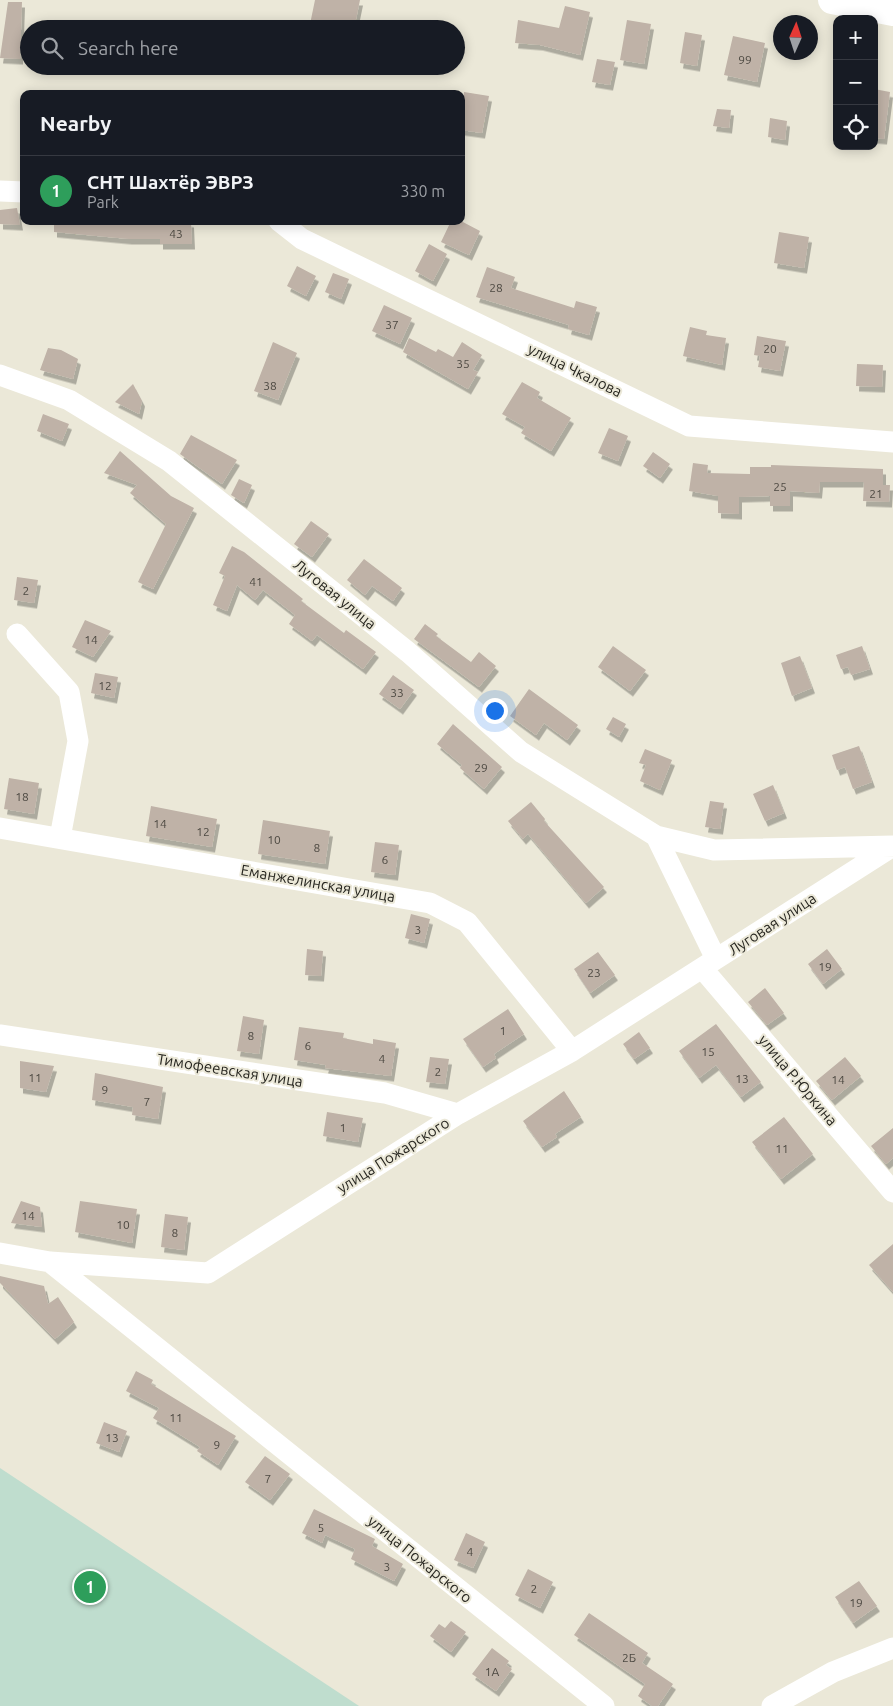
<!DOCTYPE html>
<meta charset="utf-8">
<style>
:root{--surface:#171b24;--page:#242831;--text:#f1f3f6;--muted:#9ea1a6;--line:#363941;--accent:#db2777}
body{margin:0;font-family:Ubuntu,sans-serif;background:var(--page);color:var(--text)}
.controls{position:absolute;right:15px;top:15px;display:grid;overflow:hidden;border-radius:10px;box-shadow:0 2px 12px #0003}
.controls button{width:45px;height:45px;display:grid;place-items:center;padding:0;border:0;border-bottom:1px solid var(--line);background:var(--surface);color:var(--text);font:25px sans-serif}
.compass{position:absolute;left:773px;top:15px;width:45px;height:45px;border-radius:50%;background:var(--surface);box-shadow:0 2px 12px #0003;rotate:3deg}
.you{position:absolute;left:494px;top:710px;width:18px;height:18px;margin:-12px;border:4px solid #fff;border-radius:50%;background:#1a73e8;box-shadow:0 0 0 8px #1a73e833}
.badge{display:grid;place-items:center;width:32px;height:32px;border-radius:50%;background:var(--accent);color:#fff;font-size:16px;font-weight:700}
.pin{position:absolute;translate:-50% -50%;border:2px solid #fff;box-shadow:0 1px 5px #0006}
.list{margin:0;padding:0;list-style:none}
h2{display:flex;justify-content:space-between;align-items:center;height:65px;margin:0;padding:0 20px;font-size:21px}
h2 small{font-size:16px;font-weight:400;color:var(--muted)}
.list li{display:grid;grid-template-columns:32px 1fr auto;gap:15px;align-items:center;box-sizing:border-box;height:70px;padding:0 20px;border-top:1px solid var(--line)}
.list b{display:block;font-size:19px;white-space:nowrap}
.list p{margin:0;font-size:16px;white-space:nowrap;color:var(--muted)}
.list em{font-size:16px;font-style:normal;color:var(--muted)}
.icon{flex:none;width:28px;height:28px;fill:none;stroke:currentColor;stroke-width:2;stroke-linecap:round;stroke-linejoin:round}
.map{position:relative;flex:none;width:893px;height:1706px;overflow:hidden}
.search{position:absolute;background:var(--surface);box-shadow:0 2px 12px #0003;left:20px;top:20px;width:445px;height:55px;display:flex;align-items:center;gap:12px;box-sizing:border-box;padding:0 18px;border-radius:28px;color:var(--muted);font-size:19px}
.panel{position:absolute;background:var(--surface);box-shadow:0 2px 12px #0003;left:20px;top:90px;width:445px;height:135px;border-radius:10px}
.map>svg:first-child{display:block}
</style>
<div class="map">
<svg width="893" height="1706" viewBox="0 0 893 1706">
<defs>
<filter id="shadow"><feDropShadow dx="3" dy="5.5" stdDeviation="0" flood-color="#0004"/></filter>
</defs>
<rect width="100%" height="100%" fill="#ebe8d8"/>
<!-- green -->
<path fill="#bfddce" d="M 0,1468 L 359,1706 L 0,1706 Z"/>
<!-- building -->
<path fill="#bfb2a7" filter="url(#shadow)" d="M 315,0 L 360,0 L 354,29 L 309,29 Z
M 8,2 L 22,2 L 20,59 L 0,58 Z
M 565,6 L 590,12 L 580,55 L 540,45 L 515,43 L 518,20 L 559,28 Z
M 627,20 L 651,24 L 644,64 L 620,60 Z
M 685,32 L 702,35 L 697,66 L 680,63 Z
M 733,36 L 765,43 L 757,82 L 724,75 Z
M 597,59 L 615,62 L 610,85 L 592,82 Z
M 874,89 L 890,92 L 884,139 L 874,138 Z
M 464,92 L 489,96 L 482,133 L 461,130 Z
M 717,109 L 731,110 L 729,128 L 713,126 Z
M 770,118 L 787,121 L 785,140 L 768,137 Z
M 17,208 L 20,225 L 0,224 L 0,210 Z
M 54,221 L 186,221 L 191,222 L 192,244 L 160,244 L 160,239 L 129,239 L 54,232 Z
M 451,221 L 461,221 L 480,231 L 469,255 L 441,242 Z
M 779,232 L 809,237 L 804,268 L 774,263 Z
M 429,244 L 447,254 L 433,281 L 415,271 Z
M 297,266 L 316,276 L 306,296 L 287,286 Z
M 487,267 L 515,277 L 511,288 L 574,308 L 576,301 L 597,307 L 589,335 L 568,329 L 569,325 L 476,297 Z
M 333,273 L 349,279 L 341,299 L 325,292 Z
M 384,305 L 412,318 L 400,344 L 372,331 Z
M 690,327 L 707,331 L 706,335 L 726,338 L 722,365 L 683,356 Z
M 757,336 L 786,341 L 780,371 L 758,367 L 760,356 L 754,355 Z
M 409,338 L 436,352 L 438,349 L 453,357 L 462,342 L 482,355 L 473,370 L 478,372 L 468,389 L 403,352 Z
M 273,342 L 297,353 L 278,400 L 254,391 Z
M 48,348 L 61,350 L 78,359 L 73,379 L 40,370 Z
M 857,364 L 883,365 L 882,387 L 856,386 Z
M 522,382 L 540,392 L 537,398 L 571,418 L 551,451 L 521,433 L 525,427 L 502,414 Z
M 133,384 L 142,401 L 139,414 L 115,402 Z
M 43,414 L 69,424 L 62,441 L 37,431 Z
M 609,428 L 628,436 L 618,461 L 598,453 Z
M 191,435 L 237,460 L 222,484 L 180,454 Z
M 120,451 L 171,496 L 194,508 L 153,589 L 138,582 L 166,524 L 130,493 L 137,485 L 104,473 Z
M 653,452 L 670,464 L 660,478 L 643,466 Z
M 693,463 L 708,465 L 707,473 L 750,474 L 750,467 L 771,467 L 771,465 L 883,469 L 883,485 L 890,485 L 889,502 L 863,501 L 864,482 L 820,482 L 819,493 L 790,491 L 790,506 L 770,506 L 770,496 L 739,497 L 739,514 L 718,513 L 718,496 L 689,491 Z
M 239,479 L 252,485 L 244,503 L 231,495 Z
M 311,521 L 329,534 L 312,557 L 294,544 Z
M 232,546 L 244,552 L 303,599 L 301,601 L 344,633 L 346,630 L 376,652 L 363,669 L 317,635 L 312,641 L 289,624 L 295,615 L 263,590 L 255,600 L 237,585 L 227,611 L 213,605 L 225,576 L 219,573 Z
M 364,559 L 402,588 L 393,601 L 372,586 L 365,595 L 347,580 Z
M 17,577 L 38,580 L 34,603 L 14,600 Z
M 85,620 L 111,631 L 93,657 L 72,647 Z
M 425,624 L 438,634 L 436,636 L 471,662 L 479,652 L 496,666 L 479,687 L 414,639 Z
M 613,646 L 646,670 L 630,691 L 598,667 Z
M 862,646 L 870,669 L 851,675 L 848,667 L 841,669 L 836,655 Z
M 800,656 L 812,688 L 792,696 L 781,663 Z
M 95,673 L 118,677 L 114,698 L 91,693 Z
M 393,675 L 414,690 L 400,709 L 379,694 Z
M 529,689 L 578,725 L 567,740 L 544,723 L 536,735 L 510,716 Z
M 613,717 L 626,724 L 619,737 L 606,729 Z
M 453,724 L 502,767 L 484,789 L 460,768 L 462,765 L 437,744 Z
M 859,746 L 872,782 L 853,789 L 845,767 L 837,770 L 832,755 Z
M 645,749 L 672,760 L 660,790 L 640,781 L 646,765 L 639,763 Z
M 9,778 L 39,783 L 34,814 L 4,809 Z
M 773,785 L 784,813 L 765,821 L 753,794 Z
M 710,801 L 724,803 L 720,829 L 705,827 Z
M 531,802 L 545,819 L 544,821 L 604,887 L 586,903 L 528,834 L 523,839 L 508,821 Z
M 151,806 L 217,819 L 212,847 L 146,836 Z
M 263,820 L 330,831 L 325,864 L 258,854 Z
M 375,842 L 399,845 L 395,875 L 371,872 Z
M 411,914 L 430,919 L 424,943 L 405,938 Z
M 307,949 L 323,951 L 321,976 L 305,975 Z
M 827,949 L 842,969 L 823,984 L 808,964 Z
M 598,952 L 615,975 L 590,993 L 574,969 Z
M 765,988 L 784,1013 L 767,1025 L 748,1002 Z
M 508,1009 L 524,1034 L 494,1054 L 496,1058 L 483,1067 L 463,1039 Z
M 243,1016 L 264,1020 L 259,1054 L 237,1051 Z
M 716,1024 L 761,1082 L 741,1097 L 716,1065 L 699,1078 L 679,1051 Z
M 299,1027 L 344,1033 L 343,1038 L 373,1044 L 373,1039 L 396,1043 L 391,1076 L 325,1068 L 326,1065 L 294,1060 Z
M 639,1032 L 650,1048 L 634,1059 L 623,1044 Z
M 430,1057 L 449,1059 L 445,1084 L 426,1082 Z
M 845,1057 L 861,1076 L 832,1100 L 816,1081 Z
M 20,1061 L 54,1066 L 46,1092 L 20,1088 Z
M 95,1073 L 163,1087 L 158,1119 L 132,1115 L 133,1107 L 92,1100 Z
M 564,1091 L 581,1117 L 555,1134 L 557,1137 L 542,1147 L 523,1121 Z
M 327,1112 L 363,1118 L 358,1142 L 323,1136 Z
M 784,1117 L 813,1154 L 781,1179 L 752,1142 Z
M 893,1128 L 893,1158 L 886,1164 L 871,1146 Z
M 21,1201 L 40,1207 L 42,1227 L 11,1223 Z
M 80,1201 L 137,1209 L 132,1243 L 75,1232 Z
M 165,1214 L 188,1217 L 184,1250 L 161,1247 Z
M 893,1244 L 893,1292 L 869,1265 Z
M 0,1276 L 44,1286 L 48,1304 L 58,1297 L 74,1322 L 55,1339 L 0,1283 Z
M 136,1371 L 153,1380 L 151,1384 L 236,1436 L 218,1465 L 197,1451 L 200,1447 L 153,1418 L 159,1408 L 126,1391 Z
M 104,1422 L 127,1431 L 119,1452 L 96,1443 Z
M 265,1456 L 290,1474 L 270,1500 L 245,1482 Z
M 314,1509 L 375,1539 L 372,1546 L 403,1564 L 394,1581 L 351,1559 L 355,1549 L 325,1535 L 322,1543 L 302,1533 Z
M 466,1533 L 485,1542 L 473,1568 L 454,1560 Z
M 528,1569 L 553,1582 L 540,1608 L 515,1595 Z
M 859,1581 L 877,1606 L 853,1623 L 835,1597 Z
M 589,1613 L 648,1653 L 642,1663 L 673,1684 L 658,1706 L 652,1706 L 638,1696 L 645,1684 L 574,1635 Z
M 451,1621 L 466,1632 L 451,1652 L 430,1636 L 439,1624 L 445,1628 Z
M 492,1648 L 509,1661 L 506,1665 L 512,1669 L 496,1691 L 472,1674 Z"/>
<g fill="none" stroke-linecap="round" stroke-linejoin="round">
<!-- street -->
<path stroke="#fff" stroke-width="21" d="M 0,191 L 24,192
M 279,221 L 302,239 L 689,426 L 893,442
M 0,375 L 69,400 L 169,461 L 408,652 L 521,752 L 656,836 L 716,959 L 893,846
M 17,634 L 69,692 L 78,741 L 60,838
M 0,828 L 430,903 L 467,922 L 572,1051
M 656,836 L 714,850 L 893,846
M 702,968 L 893,1192
M 0,1035 L 385,1093 L 458,1114
M 0,1253 L 50,1262 L 208,1273 L 458,1114 L 572,1051 L 716,959
M 50,1262 L 604,1706
M 772,1706 L 833,1672 L 893,1648"/>
<!-- secondary -->
<path stroke="#fff" stroke-width="28" d="M 832,0 L 893,12"/>
</g>
<g text-anchor="middle" dominant-baseline="central" stroke-width="4" stroke-linejoin="round" paint-order="stroke">
<!-- number labels -->
<g font-size="12" fill="#4d4942">
<text x="745" y="59">99</text>
<text x="176" y="233">43</text>
<text x="496" y="287">28</text>
<text x="392" y="324">37</text>
<text x="770" y="348">20</text>
<text x="463" y="363">35</text>
<text x="270" y="385">38</text>
<text x="780" y="486">25</text>
<text x="876" y="493">21</text>
<text x="256" y="581">41</text>
<text x="26" y="590">2</text>
<text x="91" y="639">14</text>
<text x="105" y="685">12</text>
<text x="397" y="692">33</text>
<text x="481" y="767">29</text>
<text x="22" y="796">18</text>
<text x="160" y="823">14</text>
<text x="203" y="831">12</text>
<text x="274" y="839">10</text>
<text x="317" y="847">8</text>
<text x="385" y="859">6</text>
<text x="418" y="929">3</text>
<text x="825" y="966">19</text>
<text x="594" y="972">23</text>
<text x="503" y="1030">1</text>
<text x="251" y="1035">8</text>
<text x="308" y="1045">6</text>
<text x="708" y="1051">15</text>
<text x="382" y="1058">4</text>
<text x="438" y="1071">2</text>
<text x="35" y="1077">11</text>
<text x="742" y="1078">13</text>
<text x="838" y="1079">14</text>
<text x="105" y="1089">9</text>
<text x="147" y="1101">7</text>
<text x="343" y="1127">1</text>
<text x="782" y="1148">11</text>
<text x="28" y="1215">14</text>
<text x="123" y="1224">10</text>
<text x="175" y="1232">8</text>
<text x="176" y="1417">11</text>
<text x="112" y="1437">13</text>
<text x="217" y="1444">9</text>
<text x="268" y="1478">7</text>
<text x="321" y="1527">5</text>
<text x="470" y="1551">4</text>
<text x="387" y="1566">3</text>
<text x="534" y="1588">2</text>
<text x="856" y="1602">19</text>
<text x="629" y="1657">2Б</text>
<text x="492" y="1671">1А</text>
</g>
<!-- street labels -->
<g font-size="15" fill="#272620" stroke="#ebe8d8">
<text transform="translate(575 370) rotate(26)">улица Чкалова</text>
<text transform="translate(335 594) rotate(39)">Луговая улица</text>
<text transform="translate(318 883) rotate(10)">Еманжелинская улица</text>
<text transform="translate(772 924) rotate(-33)">Луговая улица</text>
<text transform="translate(230 1070) rotate(9)">Тимофеевская улица</text>
<text transform="translate(798 1080) rotate(50)">улица Р.Юркина</text>
<text transform="translate(393 1155) rotate(-32)">улица Пожарского</text>
<text transform="translate(420 1559) rotate(39)">улица Пожарского</text>
</g>
</g>
</svg>
<div class="controls">
<button>+</button>
<button>−</button>
<button><svg class="icon" aria-label="locate" viewBox="0 0 24 24"><circle cx="12" cy="12" r="6"/><path d="M12 2v4M12 18v4M2 12h4M18 12h4"/></svg></button>
</div>
<svg class="compass" viewBox="-18 -18 36 36"><path d="M0-13l5 13h-10z" fill="#e53935"/><path d="M0 13l5-13h-10z" fill="#9ea1a6"/></svg>
<div class="you"></div>
<div class="pin badge" style="left:90px;top:1587px;background:#2e9e5b">1</div>
<div class="search"><svg class="icon" aria-label="search" viewBox="0 0 24 24"><circle cx="10" cy="10" r="6"/><path d="M15 15l6 6"/></svg>Search here</div>
<section class="panel">
<h2>Nearby<small></small></h2>
<ul class="list">
<li><span class="badge" style="background:#2e9e5b">1</span><div><b>СНТ Шахтёр ЭВРЗ</b><p>Park</p></div><em>330 m</em></li>
</ul>
</section>
</div>
